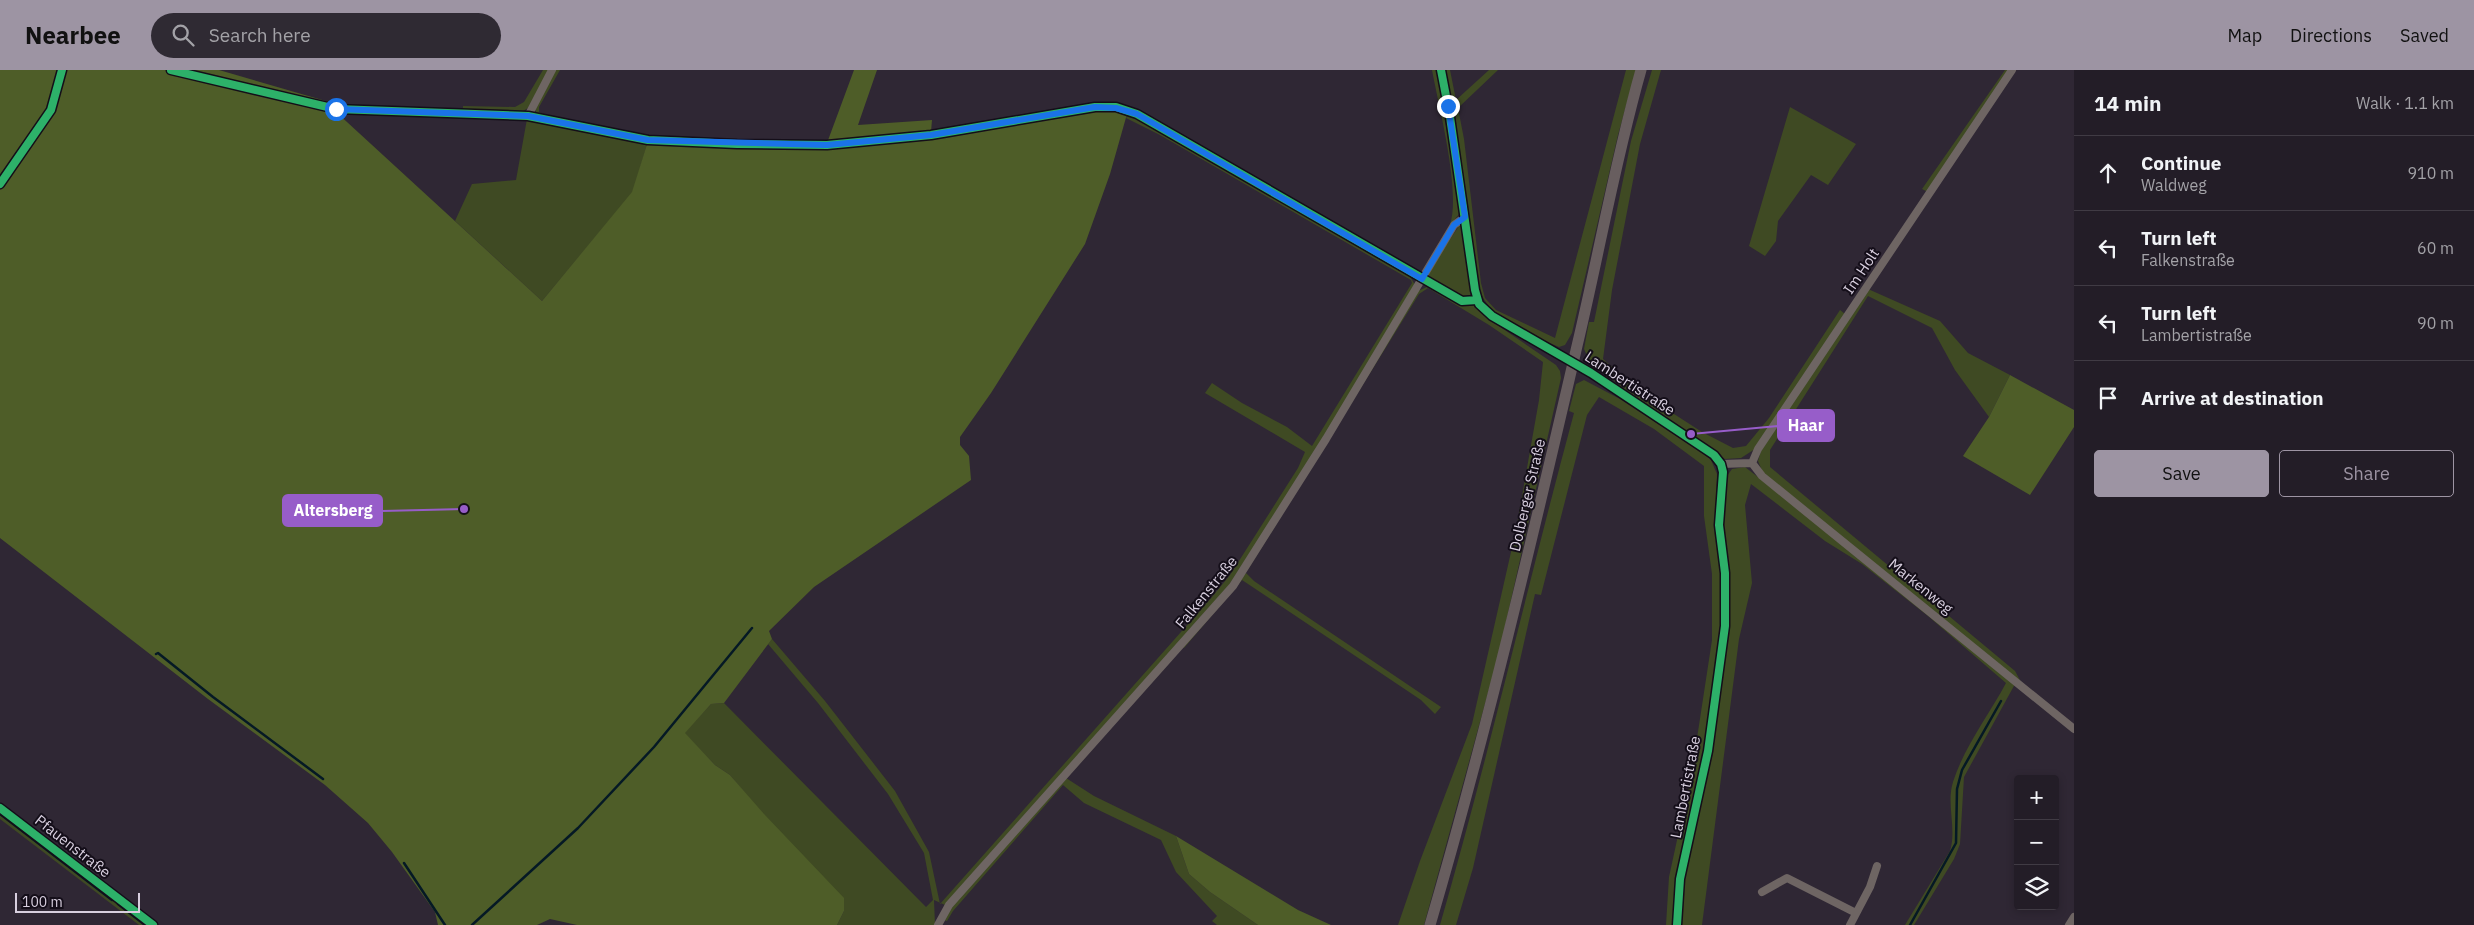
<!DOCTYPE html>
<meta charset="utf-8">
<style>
:root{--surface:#231d27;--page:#2f2a33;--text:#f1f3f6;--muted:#a3a2a7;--line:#403b44;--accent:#9d94a3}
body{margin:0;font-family:"IBM Plex Sans",sans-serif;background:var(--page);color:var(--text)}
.controls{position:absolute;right:15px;bottom:15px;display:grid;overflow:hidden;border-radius:5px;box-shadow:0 2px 8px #0003}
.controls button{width:45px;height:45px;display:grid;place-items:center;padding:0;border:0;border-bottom:1px solid var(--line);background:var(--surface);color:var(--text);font:25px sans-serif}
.scale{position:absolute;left:15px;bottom:12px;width:125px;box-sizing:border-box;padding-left:5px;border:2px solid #d8cfdf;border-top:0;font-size:14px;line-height:18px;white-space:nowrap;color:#d8cfdf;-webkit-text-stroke:4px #140e19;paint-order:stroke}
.stop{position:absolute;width:15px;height:15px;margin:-11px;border:4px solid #1a73e8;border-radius:50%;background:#fff}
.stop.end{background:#1a73e8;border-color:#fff;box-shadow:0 1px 5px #0008}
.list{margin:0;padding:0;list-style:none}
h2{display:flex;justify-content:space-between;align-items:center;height:65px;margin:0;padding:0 20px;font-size:21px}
h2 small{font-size:16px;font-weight:400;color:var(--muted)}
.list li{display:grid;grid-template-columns:32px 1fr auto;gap:15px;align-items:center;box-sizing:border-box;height:75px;padding:0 20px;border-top:1px solid var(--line)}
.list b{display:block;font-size:19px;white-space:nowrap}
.list p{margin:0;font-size:16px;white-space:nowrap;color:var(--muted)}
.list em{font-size:16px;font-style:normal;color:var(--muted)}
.actions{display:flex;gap:10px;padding:15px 20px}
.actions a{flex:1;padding:11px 0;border:1px solid var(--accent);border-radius:5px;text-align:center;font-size:18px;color:var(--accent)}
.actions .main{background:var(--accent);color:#111}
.icon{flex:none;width:28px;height:28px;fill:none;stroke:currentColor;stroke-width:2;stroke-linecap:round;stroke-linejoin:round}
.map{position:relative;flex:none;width:2074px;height:855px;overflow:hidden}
header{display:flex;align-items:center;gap:30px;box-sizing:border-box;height:70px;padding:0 25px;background:var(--accent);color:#111}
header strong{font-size:24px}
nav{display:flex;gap:28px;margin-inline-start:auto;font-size:18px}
.search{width:350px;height:45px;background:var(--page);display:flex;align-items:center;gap:12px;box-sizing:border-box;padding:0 18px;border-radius:28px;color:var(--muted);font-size:19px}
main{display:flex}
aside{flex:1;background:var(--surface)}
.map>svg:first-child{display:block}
</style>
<header>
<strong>Nearbee</strong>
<div class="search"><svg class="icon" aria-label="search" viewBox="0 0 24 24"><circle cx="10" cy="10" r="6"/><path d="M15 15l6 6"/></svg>Search here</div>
<nav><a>Map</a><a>Directions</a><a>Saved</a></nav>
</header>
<main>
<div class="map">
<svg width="2074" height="855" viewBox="0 0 2074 855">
<rect width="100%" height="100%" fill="#2f2734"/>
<!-- green -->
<path fill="#3f4a23" d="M 543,0 L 549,0 L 528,38 L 520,43 L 463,42 L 463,36 L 515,37 L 524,32 Z
M 554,0 L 560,0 L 539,37 L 539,42 L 549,47 L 537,44 L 535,40 Z
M 1432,0 L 1437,0 L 1460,143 L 1450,155 C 1461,121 1439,38 1432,0 Z
M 1445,0 L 1450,0 L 1456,30 L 1489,0 L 1498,0 L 1458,38 L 1464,69 L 1481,213 L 1485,228 L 1496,240 L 1555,268 L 1626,0 L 1636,0 L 1618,65 L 1572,263 L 1565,275 L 1559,277 C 1529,263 1493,252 1479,220 L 1452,40 L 1457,35 L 1456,31 L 1451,30 Z
M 1652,0 L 1661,0 L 1640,74 L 1612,220 L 1603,289 L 1646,326 L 1702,362 L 1733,378 L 1746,376 L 1769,348 L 1840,240 L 1845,244 L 1755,379 L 1741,388 L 1725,389 L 1640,332 L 1589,290 L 1584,279 L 1589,252 L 1594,252 L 1631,71 Z
M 2005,0 L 2010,0 L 1928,122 L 1922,119 Z
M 1790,37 L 1856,74 L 1828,115 L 1811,105 L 1778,151 L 1776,171 L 1765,186 L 1749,176 Z
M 1127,44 L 1138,48 L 1408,203 L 1415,215 L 1325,367 L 1229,515 L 945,835 L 934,830 L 935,855 L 837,855 L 844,841 L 730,705 L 715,695 L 684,663 L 711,634 L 724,633 L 926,837 L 933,830 L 924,783 L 888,724 L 818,633 L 768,574 L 772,569 L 825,631 L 895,721 L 929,782 L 940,834 L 1212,527 L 1230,505 L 1298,398 L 1305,382 L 1205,323 L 1212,313 L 1242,333 L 1287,357 L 1312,376 L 1412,213 L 1411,210 L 1160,65 L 1126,48 Z
M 527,49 L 648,71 L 633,122 L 542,231 L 455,151 L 472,114 L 516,110 Z
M 1459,156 L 1463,158 L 1471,221 L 1470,226 L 1464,229 L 1427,207 L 1428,202 Z
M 1427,217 L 1460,234 L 1474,235 L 1490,250 L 1556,295 L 1560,301 L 1561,308 L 1499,583 L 1424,855 L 1398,855 L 1420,791 L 1472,654 L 1516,460 L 1539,330 L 1543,292 L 1489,255 L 1428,218 L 1419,224 L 1246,503 L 1254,511 L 1441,637 L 1435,644 L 1421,630 L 1242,510 L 1184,578 L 1183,577 L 1246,503 L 1418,221 Z
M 1868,219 L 1940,251 L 1968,283 L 2010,305 L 1989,347 L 1955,300 L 1932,258 L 1868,226 L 1770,380 L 1770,397 L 2015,601 L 2021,612 L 1763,403 L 1758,391 L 1761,381 Z
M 1584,310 L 1620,329 L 1700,381 L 1711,390 L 1717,404 L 1715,456 L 1722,504 L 1720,556 L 1704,680 L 1676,808 L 1673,855 L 1666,855 L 1669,807 L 1692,701 L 1712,570 L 1712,504 L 1704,446 L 1704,396 L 1654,359 L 1599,327 L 1587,345 L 1541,525 L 1535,524 L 1473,798 L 1456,855 L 1440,855 C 1489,685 1528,513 1574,343 L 1569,341 L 1576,314 Z
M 1745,397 L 1865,490 L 2015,614 L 1964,707 L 1960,774 L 1954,789 L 1914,855 L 1905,855 L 1950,781 C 1957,759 1946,734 1953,712 C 1964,677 1989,645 2006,613 L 1928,546 L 1862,494 L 1825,471 L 1751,414 L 1745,435 L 1752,513 L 1739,569 L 1702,855 L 1681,855 L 1684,810 L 1713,682 L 1723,593 L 1728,503 L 1723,457 L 1727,406 L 1732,399 Z
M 1066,708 L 1094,726 L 1176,766 L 1189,804 L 1210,822 L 1258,855 L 1217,855 L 1212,851 L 1217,846 L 1176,802 L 1161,770 L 1084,733 L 1063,715 L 953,841 L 947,851 L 943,850 L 949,839 Z
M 0,740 L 150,855 L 139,855 L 0,749 Z"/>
<!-- forest -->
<path fill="#4e5d28" d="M 0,0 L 219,0 L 336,34 L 335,41 L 542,231 L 632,122 L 648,71 L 827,73 L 854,0 L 877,0 L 858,55 L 932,50 L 931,62 L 1096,40 L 1114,40 L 1127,44 L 1110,104 L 1085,174 L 991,323 L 960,367 L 960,375 L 969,386 L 971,410 L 814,517 L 769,561 L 772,569 L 724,633 L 711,634 L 685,663 L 715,695 L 730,705 L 764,744 L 844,828 L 844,841 L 837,855 L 577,855 L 550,849 L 537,855 L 438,855 L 435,842 L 392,782 L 368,753 L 325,715 L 208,629 L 0,468 Z
M 2010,305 L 2074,340 L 2074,357 L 2030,425 L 1963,386 L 1989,347 Z
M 1176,766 L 1298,840 L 1331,855 L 1258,855 L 1210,822 L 1189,804 Z"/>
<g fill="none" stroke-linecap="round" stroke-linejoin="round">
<!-- stream -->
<path stroke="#051925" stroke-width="2.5" d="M 156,584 L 158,583 L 213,627 L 323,709
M 0,744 L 112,830
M 404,793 L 445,855
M 118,834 L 145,855
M 472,855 L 578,758 L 654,677 L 752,558
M 1910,855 L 1956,773 L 1957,719 L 1962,700 L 2001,631"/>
<!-- street -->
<path stroke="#6e6563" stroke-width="8" d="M 171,0 L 336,39 L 528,46 L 648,70 L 737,74 L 827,75 L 931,65 L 1095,37 L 1116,37 L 1137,44 L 1462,231 L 1477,230
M 1441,0 L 1450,47 L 1475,220 L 1479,234 L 1492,246 L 1591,303 L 1714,385 L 1721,394 L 1723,402 L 1719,455 L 1725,503 L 1725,556 L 1708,681 L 1680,809 L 1677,855
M 528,46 L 552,0
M 0,114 L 51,40 L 62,0
M 1752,393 L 1758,379 L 2012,0
M 1752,393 L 1762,406 L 2074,659
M 1721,394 L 1752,393
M 0,738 L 153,855
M 1762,822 L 1787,808 L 1856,843
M 938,855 L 949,835 L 1233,516 L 1326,369 L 1454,155 L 1465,147
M 1850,855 L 1870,817 L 1877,796
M 2069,855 L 2074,847"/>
<!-- secondary -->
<path stroke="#685e5f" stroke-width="11" d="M 1430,855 C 1486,664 1532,470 1577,276 C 1599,184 1615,91 1641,0"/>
<!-- cycleway casing -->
<g stroke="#140e19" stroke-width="11">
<path id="cycleway" d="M 171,0 L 336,39 L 528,46 L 648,70 L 737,74 L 827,75 L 931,65 L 1095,37 L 1116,37 L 1137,44 L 1462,231 L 1477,230
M 1441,0 L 1450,47 L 1475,220 L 1479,234 L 1492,246 L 1591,303 L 1714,385 L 1721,394 L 1723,402 L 1719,455 L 1725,503 L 1725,556 L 1708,681 L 1680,809 L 1677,855
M 0,114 L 51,40 L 62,0
M 0,738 L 153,855"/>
</g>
<!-- cycleway -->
<use href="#cycleway" stroke="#2db169" stroke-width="8"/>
</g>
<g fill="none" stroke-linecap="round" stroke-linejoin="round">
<!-- route -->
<path stroke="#1a73e8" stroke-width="6" d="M 336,39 L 528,46 L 648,70 L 827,75 L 931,65 L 1095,37 L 1116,38 L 1137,44 L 1422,209 L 1454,155 L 1465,147 L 1448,36"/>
</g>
<g text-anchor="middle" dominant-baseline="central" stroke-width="4" stroke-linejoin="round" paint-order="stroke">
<!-- street labels -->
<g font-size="15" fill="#d8cfdf" stroke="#140e19">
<text transform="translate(1861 201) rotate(-56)">Im Holt</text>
<text transform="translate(1630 313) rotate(33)">Lambertistraße</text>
<text transform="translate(1527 425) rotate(-77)">Dolberger Straße</text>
<text transform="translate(1921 516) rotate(39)">Markenweg</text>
<text transform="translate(1206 522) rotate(-51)">Falkenstraße</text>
<text transform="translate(1685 717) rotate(-79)">Lambertistraße</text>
<text transform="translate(73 776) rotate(38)">Pfauenstraße</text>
</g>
</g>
<!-- callouts -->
<path fill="none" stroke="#975dc9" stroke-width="2" d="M1691 364L1778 356M464 439L382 441"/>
<g fill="#975dc9" stroke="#140e19" stroke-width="2">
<circle cx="1691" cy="364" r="5"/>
<circle cx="464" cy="439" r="5"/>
</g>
<g fill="#975dc9" stroke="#975dc9" stroke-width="2">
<rect x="1778" y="340" width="56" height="31" rx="5"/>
<rect x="283" y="425" width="99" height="31" rx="5"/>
</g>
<g font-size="16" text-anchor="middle" font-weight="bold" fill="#fff">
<text x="1806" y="361">Haar</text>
<text x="333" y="446">Altersberg</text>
</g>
</svg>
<div class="controls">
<button>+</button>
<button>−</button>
<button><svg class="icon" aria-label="layers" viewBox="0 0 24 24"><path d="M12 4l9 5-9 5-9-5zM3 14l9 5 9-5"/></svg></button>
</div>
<div class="scale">100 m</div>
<div class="stop" style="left:336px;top:39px"></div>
<div class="stop end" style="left:1448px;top:36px"></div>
</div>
<aside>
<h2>14 min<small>Walk · 1.1 km</small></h2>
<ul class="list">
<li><svg class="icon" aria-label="ahead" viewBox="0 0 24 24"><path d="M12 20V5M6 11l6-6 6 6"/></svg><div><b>Continue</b><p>Waldweg</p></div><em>910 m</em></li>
<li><svg class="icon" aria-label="left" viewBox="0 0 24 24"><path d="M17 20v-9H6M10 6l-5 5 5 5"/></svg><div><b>Turn left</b><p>Falkenstraße</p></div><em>60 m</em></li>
<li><svg class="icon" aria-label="left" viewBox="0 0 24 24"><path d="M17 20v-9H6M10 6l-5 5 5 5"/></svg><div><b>Turn left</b><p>Lambertistraße</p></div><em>90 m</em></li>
<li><svg class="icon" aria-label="arrive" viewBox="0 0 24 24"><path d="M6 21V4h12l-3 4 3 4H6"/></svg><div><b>Arrive at destination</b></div></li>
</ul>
<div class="actions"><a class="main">Save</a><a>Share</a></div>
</aside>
</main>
